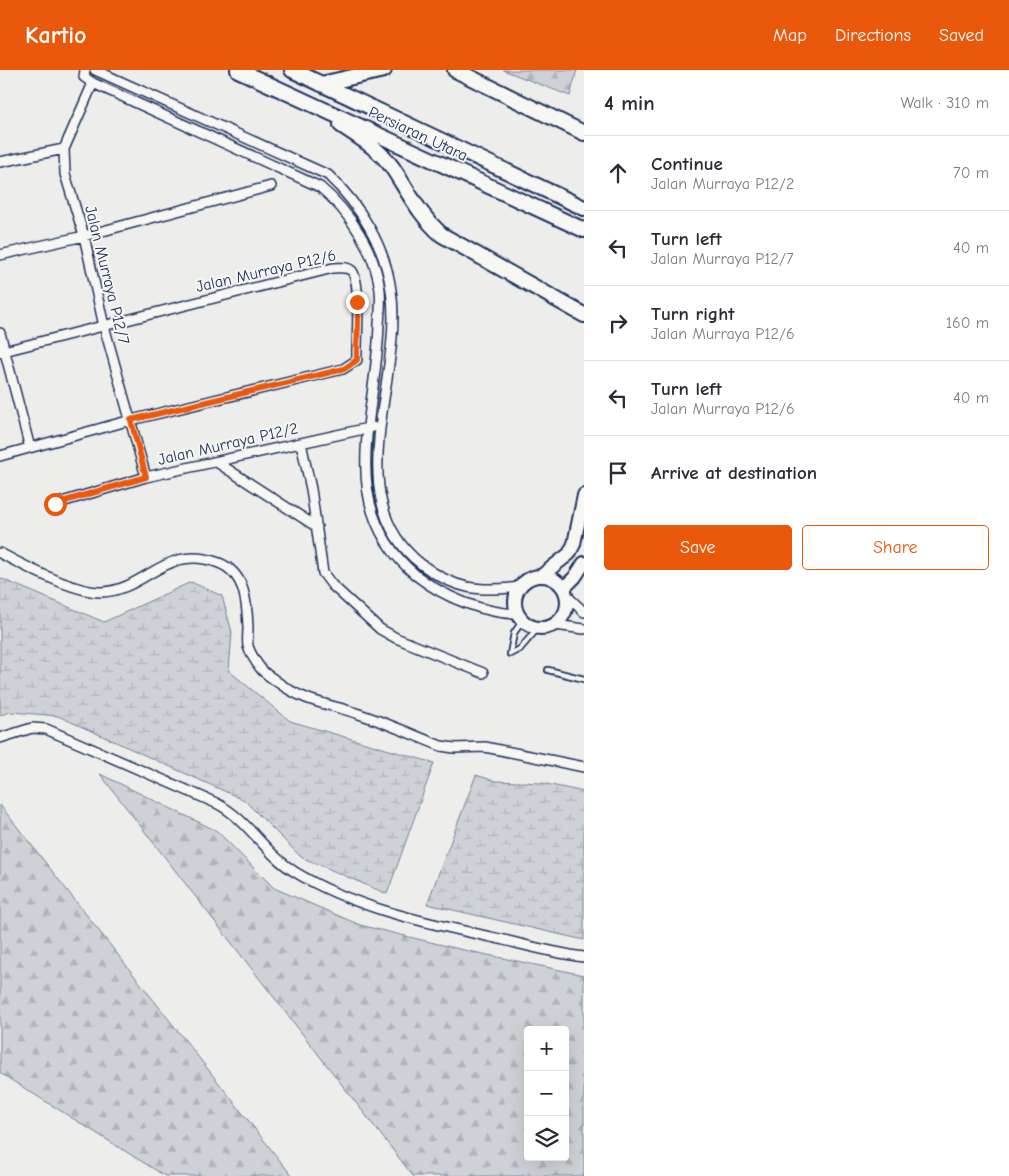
<!DOCTYPE html>
<meta charset="utf-8">
<style>
:root{--surface:#fff;--page:#f7f7f7;--text:#2b2b33;--muted:#7c7c81;--line:#e1e1e2;--accent:#ea580c}
body{margin:0;font-family:"Comic Neue",sans-serif;background:var(--page);color:var(--text)}
.controls{position:absolute;right:15px;bottom:15px;display:grid;overflow:hidden;border-radius:5px;box-shadow:0 5px 20px #0002}
.controls button{width:45px;height:45px;display:grid;place-items:center;padding:0;border:0;border-bottom:1px solid var(--line);background:var(--surface);color:var(--text);font:25px sans-serif}
.stop{position:absolute;width:15px;height:15px;margin:-11px;border:4px solid #ea580c;border-radius:50%;background:#fff}
.stop.end{background:#ea580c;border-color:#fff;box-shadow:0 1px 5px #0008}
.list{margin:0;padding:0;list-style:none}
h2{display:flex;justify-content:space-between;align-items:center;height:65px;margin:0;padding:0 20px;font-size:21px}
h2 small{font-size:16px;font-weight:400;color:var(--muted)}
.list li{display:grid;grid-template-columns:32px 1fr auto;gap:15px;align-items:center;box-sizing:border-box;height:75px;padding:0 20px;border-top:1px solid var(--line)}
.list b{display:block;font-size:19px;white-space:nowrap}
.list p{margin:0;font-size:16px;white-space:nowrap;color:var(--muted)}
.list em{font-size:16px;font-style:normal;color:var(--muted)}
.actions{display:flex;gap:10px;padding:15px 20px}
.actions a{flex:1;padding:11px 0;border:1px solid var(--accent);border-radius:5px;text-align:center;font-size:18px;color:var(--accent)}
.actions .main{background:var(--accent);color:#fff}
.icon{flex:none;width:28px;height:28px;fill:none;stroke:currentColor;stroke-width:2;stroke-linecap:round;stroke-linejoin:round}
.map{position:relative;flex:none;width:584px;height:1106px;overflow:hidden}
header{display:flex;align-items:center;gap:30px;box-sizing:border-box;height:70px;padding:0 25px;background:var(--accent);color:#fff}
header strong{font-size:24px}
nav{display:flex;gap:28px;margin-inline-start:auto;font-size:18px}
main{display:flex}
aside{flex:1;background:var(--surface)}
.map>svg:first-child{display:block}
</style>
<header>
<strong>Kartio</strong>
<nav><a>Map</a><a>Directions</a><a>Saved</a></nav>
</header>
<main>
<div class="map">
<svg width="584" height="1106" viewBox="0 0 584 1106">
<defs>
<pattern id="forest-firs" width="22" height="20" patternUnits="userSpaceOnUse" patternTransform="scale(1.25)"><rect width="22" height="20" fill="#ced2d7"/><path d="M5 1l3.5 6h-7zM16 11l3.5 6h-7z" fill="#b0b5bb"/></pattern>
<pattern id="wetland-marsh" width="20" height="14" patternUnits="userSpaceOnUse" patternTransform="scale(1.25)"><rect width="20" height="14" fill="#ced2d7"/><path d="M1 5h8M5 5V1M11 12h8M15 12V8" fill="none" stroke="#b0b5bb"/></pattern>
</defs>
<rect width="100%" height="100%" fill="#edeeec"/>
<filter id="ink" filterUnits="userSpaceOnUse"><feTurbulence type="fractalNoise" baseFrequency=".02" numOctaves="2"/><feDisplacementMap in="SourceGraphic" scale="10" xChannelSelector="R" yChannelSelector="G"/><feConvolveMatrix kernelMatrix="1 2 1 2 8 2 1 2 1" color-interpolation-filters="sRGB"/></filter>
<g filter="url(#ink)">
<!-- forest -->
<path fill="url(#forest-firs)" stroke="#74809a" fill-rule="evenodd" d="M 503,0 L 577,0 L 570,26 Z
M 100,704 L 217,761 L 274,818 L 360,855 L 459,879 L 584,905 L 584,1106 L 413,1106 ZM 528,960 L 565,960 L 565,1087 L 528,1087 Z
M 0,735 L 292,1106 L 165,1106 L 0,1003 Z"/>
<!-- wetland -->
<path fill="url(#wetland-marsh)" stroke="#74809a" d="M 0,508 L 104,552 L 191,512 L 222,526 L 232,562 L 229,601 L 290,651 L 434,693 L 387,824 L 301,787 L 244,730 L 58,646 L 11,642 L 0,645 Z
M 476,705 L 495,711 L 542,713 L 584,722 L 584,870 L 427,834 Z"/>
<g fill="none" stroke-linecap="round" stroke-linejoin="round">
<!-- lane casing -->
<g stroke="#1b2f5e" stroke-width="8">
<path id="lane" d="M 523,550 L 514,563 L 510,584 L 520,579 L 538,558
M 548,600 L 584,609"/>
</g>
<!-- street casing -->
<g stroke="#1b2f5e" stroke-width="12">
<path id="street" d="M 85,0 L 84,7 L 93,13 L 320,117 C 350,142 375,181 380,220 C 381,231 380,243 379,254 C 377,346 333,437 417,506 C 445,528 484,543 518,544
M 95,0 L 328,105 C 360,135 385,176 391,220 C 405,306 336,428 421,494 C 455,520 479,522 520,517
M 93,13 L 64,79 L 65,104 L 84,166 L 104,256 L 146,407
M 0,92 L 64,79
M 0,185 L 84,166 L 271,116
M 0,263 L 30,378
M 0,282 L 333,198 C 340,198 347,196 352,201 C 362,214 356,272 357,290 L 343,299 L 131,350 L 0,386
M 301,373 L 311,419 L 323,503 L 332,515 L 380,559 L 396,568 L 483,603
M 218,393 L 317,457
M 55,434 L 146,407 L 373,357
M 0,483 C 24,496 75,523 102,522 C 147,520 165,473 219,493 C 245,503 247,532 248,557 C 248,563 247,570 248,576 C 250,583 257,594 261,599 C 265,604 271,607 276,611 C 304,632 325,633 356,643 C 385,652 413,665 441,676 L 454,678 L 485,677 L 584,697
M 567,526 L 584,542
M 555,555 L 584,559
M 0,668 L 32,658 L 46,659 L 216,733 C 248,749 264,783 295,802 C 354,838 424,852 491,867 C 522,874 553,883 584,887"/>
</g>
<!-- secondary casing -->
<g stroke="#1b2f5e" stroke-width="16">
<path id="secondary" d="M515 532a26 26 0 1 1 52 0a26 26 0 1 1-52 0Z
M 541,506 L 569,484 L 574,474 L 584,425
M 564,518 L 575,507 L 584,493"/>
</g>
<!-- primary casing -->
<g stroke="#1b2f5e" stroke-width="18">
<path id="primary" d="M 238,0 L 584,160
M 292,0 L 584,138
M 455,0 L 584,63
M 321,14 L 384,0
M 341,55 C 359,67 379,79 392,97 C 408,121 419,145 442,165 L 584,245"/>
</g>
<!-- lane -->
<use href="#lane" stroke="#f6f6f2" stroke-width="4.5"/>
<!-- street -->
<use href="#street" stroke="#f6f6f2" stroke-width="9"/>
<!-- secondary -->
<use href="#secondary" stroke="#f6f6f2" stroke-width="12"/>
<!-- primary -->
<use href="#primary" stroke="#f6f6f2" stroke-width="14"/>
</g>
</g>
<g fill="none" stroke-linecap="round" stroke-linejoin="round" filter="url(#ink)">
<!-- route -->
<path stroke="#ea580c" stroke-width="6" d="M 55,434 L 146,407 L 131,350 L 344,299 L 357,290 C 356,271 360,252 357,232"/>
</g>
<g text-anchor="middle" dominant-baseline="central" stroke-width="4" stroke-linejoin="round" paint-order="stroke">
<!-- street labels -->
<g font-size="16" fill="#1b2f5e" stroke="#f6f6f2">
<text transform="translate(418 64) rotate(25)">Persiaran Utara</text>
<text transform="translate(266 201) rotate(-13)">Jalan Murraya P12/6</text>
<text transform="translate(107 205) rotate(76)">Jalan Murraya P12/7</text>
<text transform="translate(228 374) rotate(-13)">Jalan Murraya P12/2</text>
</g>
</g>
</svg>
<div class="controls">
<button>+</button>
<button>−</button>
<button><svg class="icon" aria-label="layers" viewBox="0 0 24 24"><path d="M12 4l9 5-9 5-9-5zM3 14l9 5 9-5"/></svg></button>
</div>
<div class="stop" style="left:55px;top:434px"></div>
<div class="stop end" style="left:357px;top:232px"></div>
</div>
<aside>
<h2>4 min<small>Walk · 310 m</small></h2>
<ul class="list">
<li><svg class="icon" aria-label="ahead" viewBox="0 0 24 24"><path d="M12 20V5M6 11l6-6 6 6"/></svg><div><b>Continue</b><p>Jalan Murraya P12/2</p></div><em>70 m</em></li>
<li><svg class="icon" aria-label="left" viewBox="0 0 24 24"><path d="M17 20v-9H6M10 6l-5 5 5 5"/></svg><div><b>Turn left</b><p>Jalan Murraya P12/7</p></div><em>40 m</em></li>
<li><svg class="icon" aria-label="right" viewBox="0 0 24 24"><path d="M7 20v-9h11M14 6l5 5-5 5"/></svg><div><b>Turn right</b><p>Jalan Murraya P12/6</p></div><em>160 m</em></li>
<li><svg class="icon" aria-label="left" viewBox="0 0 24 24"><path d="M17 20v-9H6M10 6l-5 5 5 5"/></svg><div><b>Turn left</b><p>Jalan Murraya P12/6</p></div><em>40 m</em></li>
<li><svg class="icon" aria-label="arrive" viewBox="0 0 24 24"><path d="M6 21V4h12l-3 4 3 4H6"/></svg><div><b>Arrive at destination</b></div></li>
</ul>
<div class="actions"><a class="main">Save</a><a>Share</a></div>
</aside>
</main>
